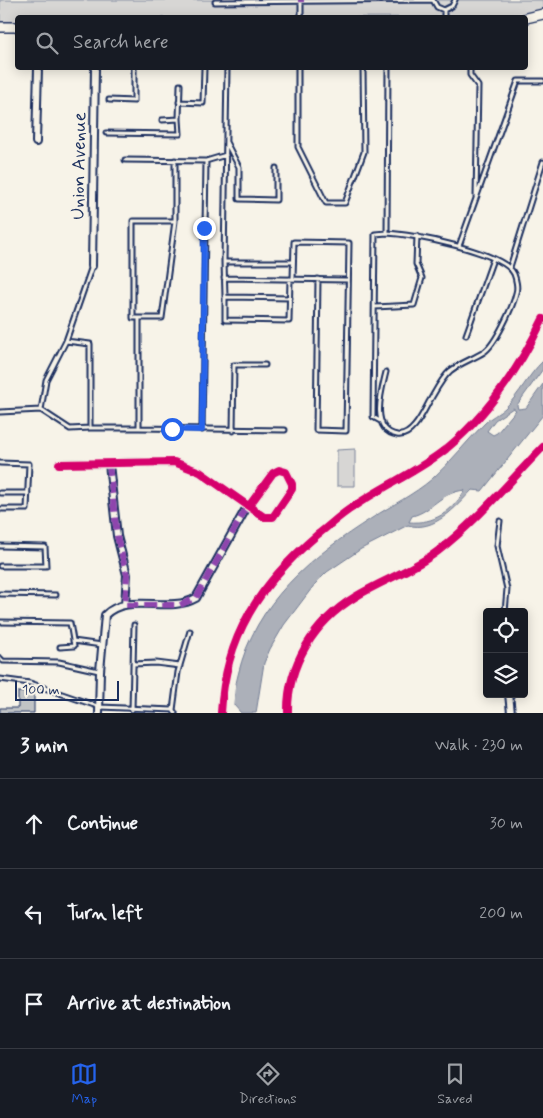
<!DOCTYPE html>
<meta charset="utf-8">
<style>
:root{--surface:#171b24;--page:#242831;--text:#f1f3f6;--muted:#9ea1a6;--line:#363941;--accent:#2563eb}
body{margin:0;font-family:Mynerve,sans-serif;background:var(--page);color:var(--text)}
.controls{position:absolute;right:15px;bottom:15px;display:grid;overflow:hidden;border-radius:5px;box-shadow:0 2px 12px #0003}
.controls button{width:45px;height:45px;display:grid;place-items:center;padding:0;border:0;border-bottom:1px solid var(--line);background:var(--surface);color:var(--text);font:25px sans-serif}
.scale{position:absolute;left:15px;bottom:12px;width:104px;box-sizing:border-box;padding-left:5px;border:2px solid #1b2f5e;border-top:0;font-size:14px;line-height:18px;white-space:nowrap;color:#1b2f5e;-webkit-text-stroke:4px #f7f3e8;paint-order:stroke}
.stop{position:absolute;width:15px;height:15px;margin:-11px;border:4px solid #2563eb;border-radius:50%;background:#fff}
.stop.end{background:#2563eb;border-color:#fff;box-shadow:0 1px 5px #0008}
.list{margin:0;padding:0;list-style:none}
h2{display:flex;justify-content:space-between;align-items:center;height:65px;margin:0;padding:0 20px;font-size:21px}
h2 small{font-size:16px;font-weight:400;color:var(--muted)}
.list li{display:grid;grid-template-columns:32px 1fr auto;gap:15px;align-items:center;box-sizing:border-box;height:90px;padding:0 20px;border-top:1px solid var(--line)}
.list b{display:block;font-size:19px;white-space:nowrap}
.list em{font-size:16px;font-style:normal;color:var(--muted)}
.icon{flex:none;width:28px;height:28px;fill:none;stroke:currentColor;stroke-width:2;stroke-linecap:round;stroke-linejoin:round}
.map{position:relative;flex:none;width:543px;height:713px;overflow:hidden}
.search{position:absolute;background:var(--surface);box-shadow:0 2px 12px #0003;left:15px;right:15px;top:15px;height:55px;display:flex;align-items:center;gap:12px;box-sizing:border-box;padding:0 18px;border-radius:5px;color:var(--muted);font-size:19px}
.sheet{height:335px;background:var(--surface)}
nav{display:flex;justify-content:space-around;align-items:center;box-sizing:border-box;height:70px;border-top:1px solid var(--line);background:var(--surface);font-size:14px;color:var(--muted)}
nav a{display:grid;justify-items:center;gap:2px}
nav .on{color:var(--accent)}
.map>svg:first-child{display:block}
</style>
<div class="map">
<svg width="543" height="713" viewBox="0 0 543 713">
<rect width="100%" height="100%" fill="#f7f3e8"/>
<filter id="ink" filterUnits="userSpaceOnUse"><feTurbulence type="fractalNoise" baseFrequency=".02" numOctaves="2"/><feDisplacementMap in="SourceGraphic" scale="10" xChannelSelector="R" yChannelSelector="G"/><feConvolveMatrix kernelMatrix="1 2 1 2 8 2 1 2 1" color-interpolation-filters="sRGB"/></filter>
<g filter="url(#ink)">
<!-- green -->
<path fill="#d7d6d4" stroke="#798299" d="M 0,0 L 543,0 L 543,14 L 525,17 L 18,18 L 17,27 L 0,27 Z
M 355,449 L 355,486 L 337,486 L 337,450 Z"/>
<!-- water -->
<path fill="#acb0b9" stroke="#727c95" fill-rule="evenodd" d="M 543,361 L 543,369 L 517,405 L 518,409 L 526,408 L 543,384 L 543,415 L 482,491 L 472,490 C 456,507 434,533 408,525 L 361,549 L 327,572 L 315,584 L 284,625 L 270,649 L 264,663 L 256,713 L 241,713 L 234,705 C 235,695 235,685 238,675 C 255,602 312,556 372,518 C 392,505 413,495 432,479 C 451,462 466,442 484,424 C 490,417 499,414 505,408 C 520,394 528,375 543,361 ZM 513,408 L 516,410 L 497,433 L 493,435 L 487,431 L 495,420 ZM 465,490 C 452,512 434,524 409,522 L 412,516 C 433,511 438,493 465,490 Z"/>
<!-- building -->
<path fill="#c0c3c5" stroke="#1b2f5e" d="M 18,692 L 34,693 L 34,713 L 0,713 L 0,708 L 18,708 Z"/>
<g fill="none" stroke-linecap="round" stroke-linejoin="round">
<!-- lane casing -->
<g stroke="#1b2f5e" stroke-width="7">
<path id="lane" d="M 433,0 L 437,7 L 444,10 L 452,6 L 455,0
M 215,2 L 433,0
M 444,10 L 444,18
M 301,18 L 301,2
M 227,68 L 224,262 L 293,262
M 298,68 L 298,147 L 326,203 L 345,203 L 364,152 L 363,68
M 470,68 L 470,75 L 478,86 L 476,197
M 109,100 L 134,101 L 134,68
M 179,102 L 203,103 L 204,68
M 162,120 L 179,119 L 180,85
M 106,133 L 180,134 L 179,119
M 226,142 L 239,167 L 239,199 L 276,200 L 276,168
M 125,160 L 206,161 L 226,155
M 175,160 L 175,221 L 162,318 L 133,318 L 133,221 L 175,221
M 459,246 L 518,81 L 543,81
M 224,262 L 225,296
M 510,267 L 543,162
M 224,278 L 347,280
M 293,279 L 294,242 L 349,243 L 346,431 L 316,430 L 318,279
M 290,298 L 225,297 L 225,320 L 289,321 L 290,279
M 375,307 L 414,305 L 422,278 L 416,264 L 417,236
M 139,318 L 139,428 L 285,430
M 466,335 L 493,259
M 386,372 C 382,389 369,430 397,435 C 412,438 423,413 429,402 C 435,392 442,378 450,371 C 460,363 473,359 484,352 C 495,345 513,307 516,293 C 518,288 516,279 514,274 C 504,252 412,234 387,233 L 388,68
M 41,410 L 70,429 L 90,428 L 90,344 L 66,341
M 0,412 L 41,410 L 46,380 L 66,341 L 92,266
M 382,422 L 373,417 L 375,234 L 387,233
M 90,428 L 139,428
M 202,430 L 206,161
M 233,431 L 234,365 L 265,365
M 0,463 L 29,464 L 27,509 L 0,509
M 0,493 L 28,493
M 500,521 L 497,546 L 507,589 L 505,612
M 0,546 L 45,547 L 46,566 L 0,566
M 0,594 L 56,595
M 0,622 L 70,623 L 74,646 L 60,647
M 73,641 L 102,645
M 0,658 L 3,661 L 59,662 L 99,671
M 133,664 L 156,663 L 180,666
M 0,679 L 30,683 L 100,707 L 173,710 L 175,713
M 132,710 L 134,625
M 173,710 L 178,672 L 190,631"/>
</g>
<!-- street casing -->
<g stroke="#1b2f5e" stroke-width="10">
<path id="street" d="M 36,142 L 38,68
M 92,266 L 95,68
M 59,464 L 174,462 L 200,472 L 264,517 L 273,517 L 292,489 L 292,484 L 286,472 L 279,470 L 273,473 L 249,506
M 109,464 L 117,536 L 127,575 L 125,605
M 509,694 L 511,713
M 99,713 L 100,671 L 105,615 C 128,592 168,614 196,598 L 248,505"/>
</g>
<!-- secondary casing -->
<g stroke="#1b2f5e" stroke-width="12">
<path id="secondary" d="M 526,18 L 543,14
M 0,27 L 18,27"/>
</g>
<!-- lane -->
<use href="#lane" stroke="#f7f3e8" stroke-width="3"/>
<!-- street -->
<use href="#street" stroke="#f7f3e8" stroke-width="6"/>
<!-- secondary -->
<use href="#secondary" stroke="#f7f3e8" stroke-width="9"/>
<!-- quiet -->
<path stroke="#8e44ad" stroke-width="6" stroke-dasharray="12 6" stroke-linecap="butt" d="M 301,2 L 301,0
M 109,464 L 117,536 L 127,575 L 125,605 L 180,605 L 196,598 L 248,505"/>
<!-- cycleway casing -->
<g stroke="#f7f3e8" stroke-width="11">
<path id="cycleway" d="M 59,464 L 174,462 L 200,472 L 264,517 L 273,517 L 292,489 L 292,484 L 286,472 L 279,470 L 273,473 L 249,506
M 221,713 C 225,636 260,584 317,535 C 329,526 340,515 353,507 C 383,486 417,472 446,449 C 488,414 520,367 543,319
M 288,713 C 287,665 314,622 355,597 C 382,580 412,571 438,551 C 476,522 510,481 543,447"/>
</g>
<!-- cycleway -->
<use href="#cycleway" stroke="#d6006c" stroke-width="8"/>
</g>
</g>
<g fill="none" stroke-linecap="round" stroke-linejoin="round" filter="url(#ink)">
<!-- route -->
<path stroke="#2563eb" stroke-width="6" d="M 172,429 L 202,430 L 204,228"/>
</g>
<g text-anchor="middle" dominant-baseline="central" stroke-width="4.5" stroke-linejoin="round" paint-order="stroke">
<!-- street labels -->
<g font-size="19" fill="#1b2f5e" stroke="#f7f3e8">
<text transform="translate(79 166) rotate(-89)">Union Avenue</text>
</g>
</g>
</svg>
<div class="controls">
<button><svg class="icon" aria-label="locate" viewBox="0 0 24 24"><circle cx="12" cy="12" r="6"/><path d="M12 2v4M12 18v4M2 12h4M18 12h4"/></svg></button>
<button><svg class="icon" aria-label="layers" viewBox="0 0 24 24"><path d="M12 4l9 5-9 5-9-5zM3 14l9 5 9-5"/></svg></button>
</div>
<div class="scale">100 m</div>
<div class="stop" style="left:172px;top:429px"></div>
<div class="stop end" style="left:204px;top:228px"></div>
<div class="search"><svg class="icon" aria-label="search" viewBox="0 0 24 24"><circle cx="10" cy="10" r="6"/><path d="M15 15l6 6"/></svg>Search here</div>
</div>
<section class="sheet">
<h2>3 min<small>Walk · 230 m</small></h2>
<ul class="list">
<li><svg class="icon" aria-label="ahead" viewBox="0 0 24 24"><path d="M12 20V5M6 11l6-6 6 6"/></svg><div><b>Continue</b></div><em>30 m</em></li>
<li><svg class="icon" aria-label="left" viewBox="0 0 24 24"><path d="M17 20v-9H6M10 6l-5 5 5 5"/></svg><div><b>Turn left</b></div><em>200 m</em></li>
<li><svg class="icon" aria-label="arrive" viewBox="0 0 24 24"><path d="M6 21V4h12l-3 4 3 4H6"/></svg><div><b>Arrive at destination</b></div></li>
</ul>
</section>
<nav>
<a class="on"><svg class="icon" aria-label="map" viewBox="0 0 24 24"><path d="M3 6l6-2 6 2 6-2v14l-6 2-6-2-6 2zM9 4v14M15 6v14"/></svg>Map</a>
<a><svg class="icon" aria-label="directions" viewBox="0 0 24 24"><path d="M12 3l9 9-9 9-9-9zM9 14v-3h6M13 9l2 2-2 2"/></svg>Directions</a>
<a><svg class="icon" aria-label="saved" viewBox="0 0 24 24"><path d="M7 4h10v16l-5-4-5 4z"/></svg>Saved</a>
</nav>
